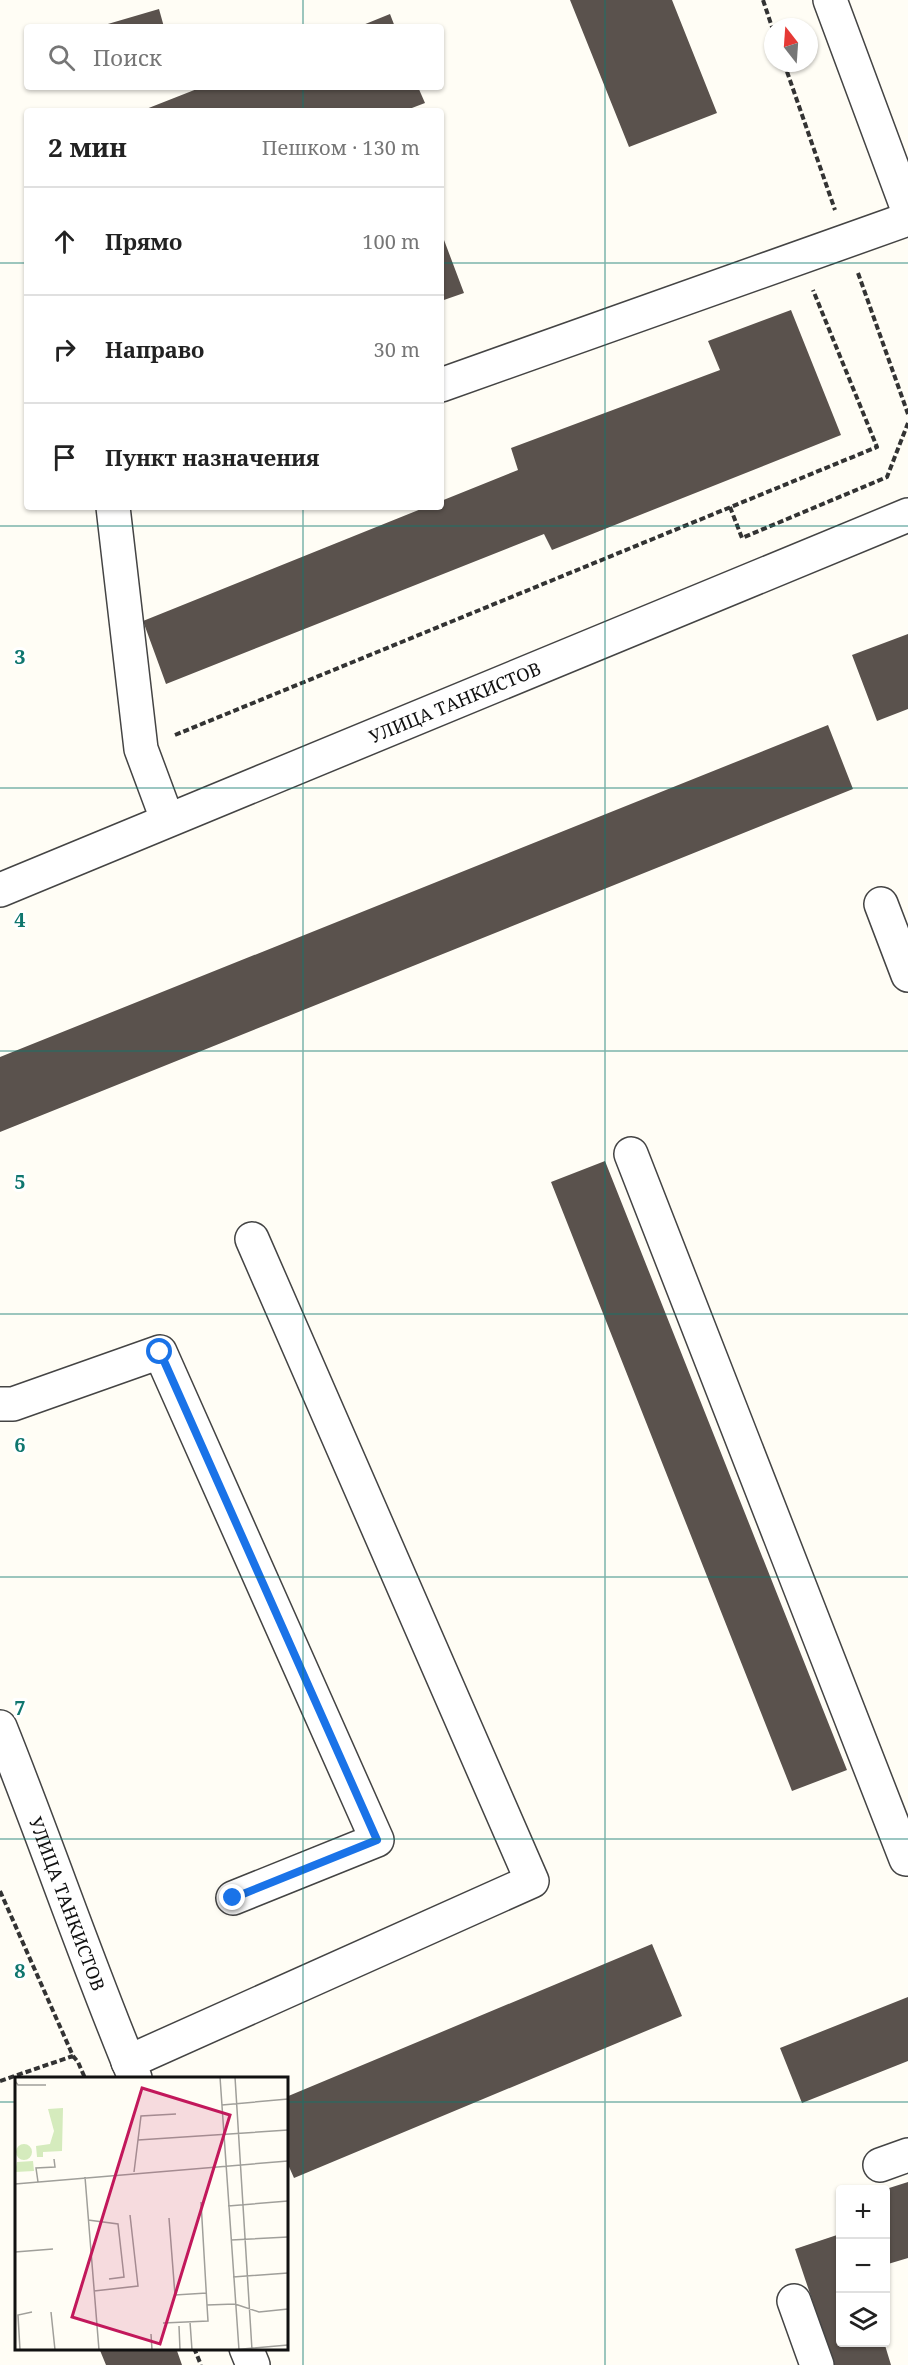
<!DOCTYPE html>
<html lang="ru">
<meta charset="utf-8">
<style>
:root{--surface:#fff;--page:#f2f2f2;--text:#222;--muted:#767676;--line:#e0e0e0}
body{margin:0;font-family:"Noto Serif",serif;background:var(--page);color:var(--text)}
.controls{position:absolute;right:18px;bottom:18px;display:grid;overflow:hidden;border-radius:6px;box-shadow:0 2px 4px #0004}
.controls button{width:54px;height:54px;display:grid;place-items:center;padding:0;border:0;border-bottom:2px solid var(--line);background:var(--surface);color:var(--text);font:30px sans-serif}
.compass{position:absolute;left:764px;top:18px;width:54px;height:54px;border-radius:50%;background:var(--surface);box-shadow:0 2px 4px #0004;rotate:343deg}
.stop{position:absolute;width:18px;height:18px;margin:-14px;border:4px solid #1a73e8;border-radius:50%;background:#fff}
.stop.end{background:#1a73e8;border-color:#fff;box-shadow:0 2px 6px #0008}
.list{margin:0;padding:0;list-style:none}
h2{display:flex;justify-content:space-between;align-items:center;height:78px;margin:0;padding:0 24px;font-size:26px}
h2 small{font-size:20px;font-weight:400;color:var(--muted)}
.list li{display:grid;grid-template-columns:39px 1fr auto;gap:18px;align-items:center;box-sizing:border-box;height:108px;padding:0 24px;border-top:2px solid var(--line)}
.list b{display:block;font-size:22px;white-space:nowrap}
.list em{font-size:20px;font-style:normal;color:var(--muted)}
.icon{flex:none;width:33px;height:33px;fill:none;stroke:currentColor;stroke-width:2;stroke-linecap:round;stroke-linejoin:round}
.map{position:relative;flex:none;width:908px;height:2365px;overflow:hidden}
.search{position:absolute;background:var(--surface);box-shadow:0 2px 4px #0004;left:24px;top:24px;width:420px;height:66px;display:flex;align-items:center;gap:15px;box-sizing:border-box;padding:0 21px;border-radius:6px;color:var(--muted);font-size:22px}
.panel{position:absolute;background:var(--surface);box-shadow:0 2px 4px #0004;left:24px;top:108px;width:420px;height:402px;border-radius:6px}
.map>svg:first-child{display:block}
</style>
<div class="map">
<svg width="908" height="2365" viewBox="0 0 908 2365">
<rect width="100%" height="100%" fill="#fffdf5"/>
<!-- building -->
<path fill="#5a524d" d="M 570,0 L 672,0 L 717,113 L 629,147 Z
M 159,9 L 164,27 L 101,27 L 101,26 Z
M 390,14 L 395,27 L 358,27 Z
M 202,87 L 418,87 L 425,103 L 404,111 L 141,111 Z
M 441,232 L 464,293 L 441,301 Z
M 791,310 L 841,435 L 552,550 L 544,534 L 166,684 L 143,621 L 426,507 L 441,507 L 441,501 L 518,470 L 511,448 L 720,370 L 708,341 Z
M 908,634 L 908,709 L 877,721 L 852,655 Z
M 828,725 L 853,789 L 0,1132 L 0,1057 Z
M 605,1161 L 847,1770 L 792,1791 L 551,1182 Z
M 652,1944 L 682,2016 L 294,2178 L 286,2160 L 286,2097 Z
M 908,1997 L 908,2061 L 802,2103 L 780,2048 Z
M 908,2182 L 908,2258 L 888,2264 L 886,2257 L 886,2189 Z
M 840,2234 L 840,2342 L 884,2342 L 891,2365 L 834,2365 L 795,2249 Z
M 99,2348 L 176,2348 L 182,2365 L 106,2365 Z"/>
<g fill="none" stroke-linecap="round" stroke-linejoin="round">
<!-- minor casing -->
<g stroke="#444" stroke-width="36">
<g id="minor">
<path d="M 830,0 L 908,210"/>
<path d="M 441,385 L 908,219"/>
<path d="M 113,507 L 141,749 L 167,819"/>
<path id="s1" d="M 0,890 L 908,515"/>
<path d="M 881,904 L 908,975"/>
<path d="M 631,1154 L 906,1859 L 908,1858"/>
<path d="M 0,1404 L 13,1404 L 160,1352 L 377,1840 L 233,1898"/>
<path id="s2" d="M 0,1727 C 47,1844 87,1963 135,2078"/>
<path d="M 128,2062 L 532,1881 L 252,1239"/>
<path d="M 880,2165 L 908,2155"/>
<path d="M 794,2301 L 817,2365"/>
<path d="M 246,2348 L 253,2365"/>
</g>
</g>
<!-- path -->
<path stroke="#333" stroke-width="4" stroke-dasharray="6 3" stroke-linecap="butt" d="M 763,0 L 773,30
M 784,63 L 835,210
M 858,273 L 908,414
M 730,507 L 742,538 L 887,477 L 908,423
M 175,735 L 877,447 L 813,290
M 0,1891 L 73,2056 L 78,2062 L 85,2078
M 0,2081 L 73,2056
M 194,2348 L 201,2365"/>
<!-- minor -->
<use href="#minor" stroke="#fff" stroke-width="33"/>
</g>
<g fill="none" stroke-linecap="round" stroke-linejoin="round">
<!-- route -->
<path stroke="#1a73e8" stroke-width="8" d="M 160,1352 L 377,1840 L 233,1898"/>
</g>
<!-- grid -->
<path fill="none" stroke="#0f766e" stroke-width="1.5" stroke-opacity="0.55" d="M 303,0 L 303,27M 605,0 L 605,2365M 303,87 L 303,111M 0,263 L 27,263M 441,263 L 908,263M 303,507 L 303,2365M 0,526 L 908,526M 0,788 L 908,788M 0,1051 L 908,1051M 0,1314 L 908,1314M 0,1577 L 908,1577M 0,1839 L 908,1839M 0,2102 L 16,2102M 286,2102 L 908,2102"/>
<g text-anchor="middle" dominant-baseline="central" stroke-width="6" stroke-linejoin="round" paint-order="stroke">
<!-- street labels -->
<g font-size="18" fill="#111" stroke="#fff">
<text stroke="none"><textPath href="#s1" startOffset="492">УЛИЦА ТАНКИСТОВ</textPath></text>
<text stroke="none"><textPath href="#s2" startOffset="189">УЛИЦА ТАНКИСТОВ</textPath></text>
</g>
</g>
<!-- overview -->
<g transform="translate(15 2077)">
<rect width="273" height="273" fill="#fffdf5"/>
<path d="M 48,31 L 47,74 L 28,75 L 28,80 L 22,80 L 21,69 L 35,67 L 39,54 L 33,32 ZM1 75a8 8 0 1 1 16 0a8 8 0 1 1-16 0ZM 18,84 L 19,94 L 0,95 L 2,85 Z" fill="#d5ebbd"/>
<path fill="none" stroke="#a09f9a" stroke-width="1.5" d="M 205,0 L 224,273M 220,0 L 237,273M 0,4 L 3,8 L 31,8M 207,28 L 273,22M 123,63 L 273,53M 119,95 L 126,39 L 161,37M 70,100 L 84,273M 23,105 L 21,91 L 40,90 L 39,82M 0,107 L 273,84M 186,125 L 192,228 L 220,227 L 244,235 L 273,232M 213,129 L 273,124M 154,141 L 160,218 L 192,216M 73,143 L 103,147 L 109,200 L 94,202M 216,163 L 273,160M 0,175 L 38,172M 218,200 L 273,196M 79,214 L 123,209 L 115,138M 36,235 L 40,273M 175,245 L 177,273M 148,246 L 193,244 L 192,228M 164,249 L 165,273M 5,273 L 3,238 L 17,235M 129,273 L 137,273 L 136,257M 217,273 L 273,268"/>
<path fill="#c2185b" fill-opacity="0.15" stroke="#c2185b" stroke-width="3" d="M 127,11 L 215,38 L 145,267 L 57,240 Z"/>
<rect width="273" height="273" fill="none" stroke="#111" stroke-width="3"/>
</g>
<g font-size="20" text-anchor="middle" font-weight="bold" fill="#0f766e" stroke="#fff" stroke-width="6" stroke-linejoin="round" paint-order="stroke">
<text x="20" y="664">3</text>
<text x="20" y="927">4</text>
<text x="20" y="1189">5</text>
<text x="20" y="1452">6</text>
<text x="20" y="1715">7</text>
<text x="20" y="1978">8</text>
</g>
</svg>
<div class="controls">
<button>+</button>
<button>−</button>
<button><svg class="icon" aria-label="layers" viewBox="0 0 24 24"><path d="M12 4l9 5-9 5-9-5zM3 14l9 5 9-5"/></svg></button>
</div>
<svg class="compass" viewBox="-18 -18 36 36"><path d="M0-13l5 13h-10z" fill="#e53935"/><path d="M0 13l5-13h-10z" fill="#767676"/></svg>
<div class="stop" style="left:160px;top:1352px"></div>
<div class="stop end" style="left:233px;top:1898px"></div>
<div class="search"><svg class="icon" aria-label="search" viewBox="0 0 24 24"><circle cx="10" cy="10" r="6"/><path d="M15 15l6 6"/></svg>Поиск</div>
<section class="panel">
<h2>2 мин<small>Пешком · 130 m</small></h2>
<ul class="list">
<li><svg class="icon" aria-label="ahead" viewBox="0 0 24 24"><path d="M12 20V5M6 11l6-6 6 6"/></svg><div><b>Прямо</b></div><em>100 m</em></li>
<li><svg class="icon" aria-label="right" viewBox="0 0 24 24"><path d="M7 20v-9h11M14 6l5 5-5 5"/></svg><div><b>Направо</b></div><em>30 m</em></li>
<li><svg class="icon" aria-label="arrive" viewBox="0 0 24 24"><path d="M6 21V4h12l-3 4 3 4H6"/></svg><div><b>Пункт назначения</b></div></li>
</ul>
</section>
</div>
